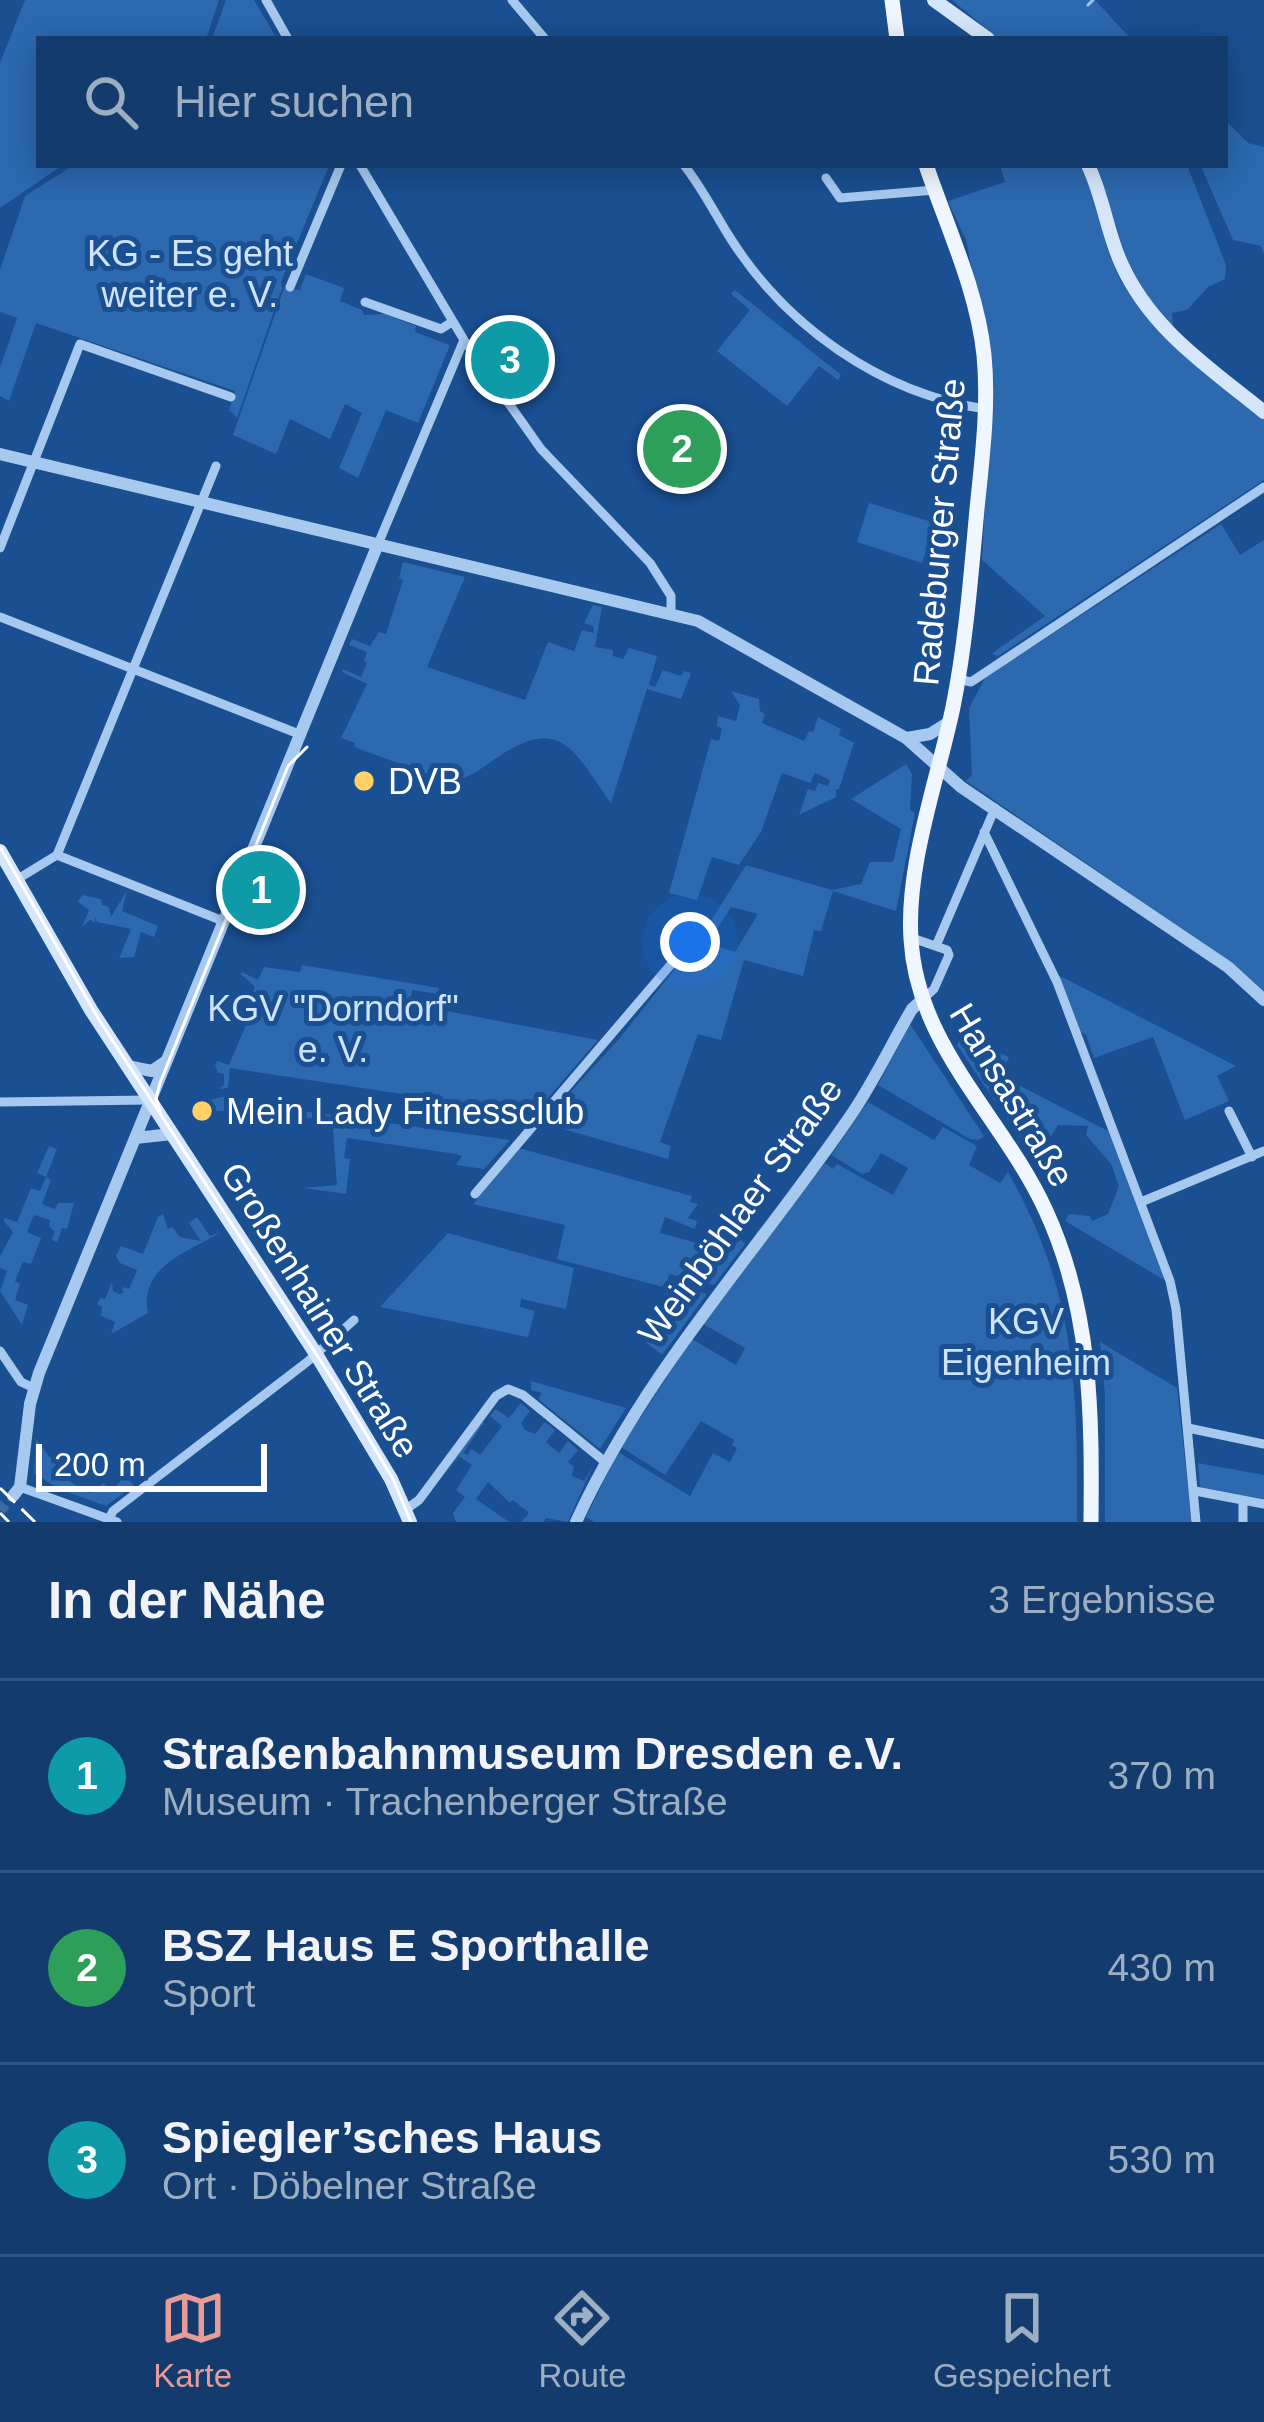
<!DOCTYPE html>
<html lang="de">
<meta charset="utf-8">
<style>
:root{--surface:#143b6d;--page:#1d4272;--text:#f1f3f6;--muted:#9dadc2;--line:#335580;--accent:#e69b98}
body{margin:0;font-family:Helvetica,sans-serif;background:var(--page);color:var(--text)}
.scale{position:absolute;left:36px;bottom:30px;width:231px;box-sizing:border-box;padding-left:12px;border:6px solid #fff;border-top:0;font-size:33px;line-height:42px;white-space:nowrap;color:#fff;-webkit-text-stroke:9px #1a4f91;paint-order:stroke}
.you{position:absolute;left:690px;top:942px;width:42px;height:42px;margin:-30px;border:9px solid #fff;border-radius:50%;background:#1a73e8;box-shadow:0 0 0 18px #1a73e833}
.badge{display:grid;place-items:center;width:78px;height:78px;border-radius:50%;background:var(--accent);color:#fff;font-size:39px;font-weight:700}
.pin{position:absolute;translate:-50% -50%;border:6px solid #fff;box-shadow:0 3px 12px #0006}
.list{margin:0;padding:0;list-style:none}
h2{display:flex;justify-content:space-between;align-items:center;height:156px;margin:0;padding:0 48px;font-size:51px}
h2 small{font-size:39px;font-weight:400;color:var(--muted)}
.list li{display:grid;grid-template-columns:78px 1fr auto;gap:36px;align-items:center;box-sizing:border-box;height:192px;padding:0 48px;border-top:3px solid var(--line)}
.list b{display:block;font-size:45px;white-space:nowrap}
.list p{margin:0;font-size:39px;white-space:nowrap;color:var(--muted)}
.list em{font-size:39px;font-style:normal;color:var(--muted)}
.icon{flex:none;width:66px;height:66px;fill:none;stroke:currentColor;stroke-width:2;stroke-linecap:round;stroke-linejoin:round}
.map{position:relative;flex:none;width:1264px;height:1522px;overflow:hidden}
.search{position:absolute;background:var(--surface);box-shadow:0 6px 30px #0003;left:36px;right:36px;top:36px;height:132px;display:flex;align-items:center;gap:30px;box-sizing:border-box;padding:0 42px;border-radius:0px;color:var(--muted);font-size:45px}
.sheet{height:732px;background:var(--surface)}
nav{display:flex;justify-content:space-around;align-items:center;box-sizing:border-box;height:168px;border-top:3px solid var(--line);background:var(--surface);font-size:33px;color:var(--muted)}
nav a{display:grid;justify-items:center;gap:6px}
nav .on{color:var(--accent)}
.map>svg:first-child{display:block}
</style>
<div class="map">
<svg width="1264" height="1522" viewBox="0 0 1264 1522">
<rect width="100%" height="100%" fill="#1a4f91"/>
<!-- green -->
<path fill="#2c69af" d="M 25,0 L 219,0 L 206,39 L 39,39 L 39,165 L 63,165 L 0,208 L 0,63 Z
M 226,0 L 254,0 L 277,39 L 212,39 Z
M 952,0 L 1095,0 L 1131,39 L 999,39 Z
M 1225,120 L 1248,143 L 1264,147 L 1264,254 L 1261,246 L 1233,240 L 1202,169 L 1201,165 L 1225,165 Z
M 74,165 L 328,168 L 281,282 L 282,288 L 237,418 L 229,410 L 235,391 L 36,323 L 9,401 L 0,396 L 0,368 L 17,318 L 0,312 L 0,270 L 25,196 Z
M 1000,165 L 1082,165 C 1098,199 1101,239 1117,273 C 1149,337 1210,376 1264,418 L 1264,480 L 998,656 L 991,654 L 1045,616 L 982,560 L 992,370 L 966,240 L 948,201 L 1005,182 Z
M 1097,165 L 1187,165 L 1226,265 L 1225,279 L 1208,287 L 1187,310 L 1172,313 L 1173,326 L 1143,291 L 1128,264 Z
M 306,274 L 344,288 L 340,301 L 362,310 L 364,315 L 385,314 L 416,326 L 415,332 L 450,345 L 418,423 L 386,410 L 358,478 L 339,468 L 362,413 L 345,404 L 330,439 L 290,419 L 276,454 L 233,435 L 284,288 L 300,290 Z
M 735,290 L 841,375 L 838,380 L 819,366 L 787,406 L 717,351 L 750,310 L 731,294 Z
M 869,503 L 935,523 L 922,563 L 857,542 Z
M 1221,524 L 1240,555 L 1264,540 L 1264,992 L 1231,962 L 966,781 L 972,775 L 969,708 L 985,678 Z
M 403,562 L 465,577 L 427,667 L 525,700 L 548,642 L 574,651 L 582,630 L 594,633 L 593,626 L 584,623 L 593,605 L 602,607 L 595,647 L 613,650 L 613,656 L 623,659 L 629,648 L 657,656 L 649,685 L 655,687 L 663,670 L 681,676 L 684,671 L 691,673 L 681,699 L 647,689 L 611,803 C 571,748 561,713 492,761 C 478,771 467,779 449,782 L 354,747 L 355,743 L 341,738 L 367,684 L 342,672 L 343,669 L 361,677 L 367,663 L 364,661 L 367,652 L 349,645 L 352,639 L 370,646 L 379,632 L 386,634 L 403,580 L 399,578 Z
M 731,691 L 759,699 L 760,711 L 765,714 L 762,723 L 804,741 L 809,731 L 813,732 L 818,717 L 841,729 L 839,735 L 854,743 L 839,789 L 836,789 L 836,797 L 799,815 L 808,789 L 815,791 L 818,783 L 828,786 L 830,780 L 815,773 L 810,783 L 782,773 L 761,832 L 739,865 L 712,857 L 697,900 L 669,893 L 711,739 L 719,741 L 722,728 L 717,726 L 718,716 L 736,721 L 740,705 Z
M 906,764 L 912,774 L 910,810 L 915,813 L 896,911 L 833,891 L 821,931 L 814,930 L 803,976 L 744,960 L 721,1040 L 698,1034 L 660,1142 L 671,1146 L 668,1159 L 542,1123 L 619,1039 L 698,940 L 735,952 L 758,914 L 731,907 L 710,940 L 702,935 L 746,865 L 832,890 L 861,884 L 870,862 L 893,862 L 901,829 L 851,799 Z
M 127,890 L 122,911 L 158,926 L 154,937 L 141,932 L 134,957 L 119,958 L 131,929 L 97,922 L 95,917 L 95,923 L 90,920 L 82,927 L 89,910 L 78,902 L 82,895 L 101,899 L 102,905 L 109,907 L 111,917 Z
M 302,965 L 439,988 L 438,994 L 412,990 L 410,1004 L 598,1040 L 534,1114 L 230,1068 L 228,1088 L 219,1089 L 224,1085 L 224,1074 L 218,1073 L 215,1065 L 217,1061 L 229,1065 L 246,1025 L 242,1018 L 255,987 L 241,974 L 242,972 L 258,980 L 264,967 L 300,972 Z
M 1058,975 L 1236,1066 L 1217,1076 L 1229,1101 L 1185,1120 L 1153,1037 L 1094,1058 L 1086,1035 L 1080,1032 Z
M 910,1024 L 984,1136 L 978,1140 L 970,1139 L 878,1085 Z
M 961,1038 L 1009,1057 L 1001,1076 L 1108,1131 L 1166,1281 L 1065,1221 L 1069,1214 L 1090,1216 L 1092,1221 L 1108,1214 L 1119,1186 L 1111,1164 L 1086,1135 L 1088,1126 L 1058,1125 L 1041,1153 L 1033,1157 L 957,1045 Z
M 234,1094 L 231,1100 L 267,1106 L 510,1140 L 484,1169 L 456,1165 L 462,1156 L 456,1154 L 347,1138 L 344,1158 L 350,1159 L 346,1194 L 303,1188 L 337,1185 L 332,1118 L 278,1118 L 277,1113 L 270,1113 L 267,1120 L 266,1111 L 203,1111 L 206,1101 Z
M 868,1102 L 934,1140 L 943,1127 L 977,1146 L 969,1165 L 1000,1183 L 1008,1172 C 1076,1292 1078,1388 1077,1522 L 594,1522 L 586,1517 L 618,1452 L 690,1496 L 713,1453 L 730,1462 L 737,1448 L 732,1445 L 734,1440 L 701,1421 L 665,1475 L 621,1447 L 692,1339 L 736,1365 L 745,1348 L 703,1324 L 825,1163 L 833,1169 L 837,1164 L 893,1195 L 908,1168 L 881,1153 L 869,1172 L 862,1174 L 831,1155 Z
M 49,1146 L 57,1149 L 46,1177 L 51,1180 L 42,1204 L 55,1209 L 58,1203 L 74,1203 L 67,1229 L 62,1228 L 57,1242 L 52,1240 L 55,1232 L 49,1226 L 50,1220 L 34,1215 L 27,1232 L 41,1238 L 31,1264 L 23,1262 L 15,1281 L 20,1284 L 15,1300 L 28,1305 L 22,1325 L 0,1291 L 7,1271 L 0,1268 L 0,1256 L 13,1232 L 4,1221 L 4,1218 L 17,1222 L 31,1188 L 40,1191 L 46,1177 L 37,1173 Z
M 519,1148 L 692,1196 L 690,1202 L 698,1204 L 688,1218 L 697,1221 L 695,1229 L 665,1217 L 660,1233 L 704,1245 L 707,1239 L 732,1233 L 724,1244 L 731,1249 L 740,1239 L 745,1244 L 714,1285 L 669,1274 L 667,1283 L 707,1294 L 662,1355 L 646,1342 L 658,1327 L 667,1288 L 557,1259 L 565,1225 L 473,1204 Z
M 163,1214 L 168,1229 L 172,1227 L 180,1237 L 201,1241 L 189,1223 L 197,1217 L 210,1236 L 221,1232 C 191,1251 138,1266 148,1313 L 111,1334 L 115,1322 L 101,1316 L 102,1307 L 97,1304 L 100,1298 L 105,1299 L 112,1282 L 113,1291 L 119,1294 L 123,1293 L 122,1287 L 129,1289 L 137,1270 L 120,1263 L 116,1256 L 121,1246 L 143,1254 L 158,1217 Z
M 448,1233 L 574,1268 L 566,1309 L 521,1299 L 520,1307 L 535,1311 L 528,1337 L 380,1307 Z
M 1100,1342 L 1177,1388 L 1192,1522 L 1105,1522 L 1105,1395 Z
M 531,1381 L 626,1408 L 600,1449 L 538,1399 L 542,1393 L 531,1390 Z
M 521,1403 L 530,1411 L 521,1423 L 525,1430 L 535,1434 L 545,1422 L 555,1430 L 546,1442 L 559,1453 L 568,1441 L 578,1450 L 568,1462 L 574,1467 L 572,1476 L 584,1481 L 594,1463 L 568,1522 L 546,1518 L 544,1522 L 521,1522 L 529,1513 L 513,1500 L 510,1503 L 488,1482 L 476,1499 L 509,1522 L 456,1522 L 453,1513 L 465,1497 L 456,1490 L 472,1465 L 459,1456 L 443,1477 L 482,1422 L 486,1425 L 483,1424 L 463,1453 L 467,1455 L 472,1449 L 480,1455 L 502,1426 L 490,1416 L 495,1409 L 509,1418 Z
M 36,1439 L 56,1465 L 51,1470 L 59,1481 L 69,1481 L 90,1493 L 104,1483 L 106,1487 L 116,1486 L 125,1476 L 134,1485 L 106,1506 L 59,1489 L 34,1473 Z
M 1198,1463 L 1264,1475 L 1264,1500 L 1200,1488 Z"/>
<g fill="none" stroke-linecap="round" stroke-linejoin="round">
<!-- stream -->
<path stroke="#9bc4f1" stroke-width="3" d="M 1088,5 L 1093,0"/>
<!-- tertiary-tunnel -->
<path stroke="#3c69a2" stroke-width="12" stroke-dasharray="12 6" stroke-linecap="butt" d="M 0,1510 L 5,1504"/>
<!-- minor -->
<path stroke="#a8c9ef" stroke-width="9" d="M 266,0 L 288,39
M 512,0 L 545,39
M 360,165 L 464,340 L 541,449 L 650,563 L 671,596 L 671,613
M 684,165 C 702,188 714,212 729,236 C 785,326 880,393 985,409
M 826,178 L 840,198 L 935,190
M 290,287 L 341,165
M 365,302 L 441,329 L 452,322
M 378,544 L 464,340
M 0,548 L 80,344 L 231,397
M 0,617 L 299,734
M 958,679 L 971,682 L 1264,487
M 984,832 L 1057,982 L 1170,1281 L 1176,1309 L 1196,1522
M 57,855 L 223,921
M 16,880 L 57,855 L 216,466
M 912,938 L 947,950 L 949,955 L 934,989 L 922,1000
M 936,946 L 995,808
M 0,1102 L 149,1100
M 1229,1111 L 1252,1157
M 475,1194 L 696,935
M 1141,1202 L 1264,1151
M 0,1351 L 21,1382 L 34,1388
M 1188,1428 L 1264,1444
M 20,1487 L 117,1522
M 1195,1491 L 1264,1504
M 405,1510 L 419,1500 L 496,1396 L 508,1389 L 523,1395 L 604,1461
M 110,1517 L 113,1511 L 307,1362 L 354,1320
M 1243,1522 L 1243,1500"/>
<!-- tertiary -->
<path stroke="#a8c9ef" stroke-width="12" d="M 0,454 L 698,621 L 906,738 L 961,787 L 1228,967 L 1264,1000
M 907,738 L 930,734 L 949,722
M 127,1066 L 152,1071 L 165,1062
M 135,1138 L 172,1134
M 13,1496 L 20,1487 L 30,1404 L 39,1373 L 378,544
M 576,1522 C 648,1366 758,1252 853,1112 C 875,1079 892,1043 912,1009 L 922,1000"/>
<!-- secondary -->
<path stroke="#d6e6fa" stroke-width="14" d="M 934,0 L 988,39
M 1088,165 C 1103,196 1107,232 1121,263 C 1150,329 1210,368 1264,412
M 0,851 L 91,1010 L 316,1354 L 391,1479 L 410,1522"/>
<!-- primary -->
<path stroke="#f0f6ff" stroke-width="15" d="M 892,0 L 897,39
M 926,165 C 947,227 977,289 984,355 C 989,406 982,459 977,509 C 971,575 966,642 953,707 C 938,779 906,865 911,939 C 917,1047 1003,1117 1046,1211 C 1092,1311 1092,1415 1091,1522"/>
<!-- tram -->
<path stroke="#fff" stroke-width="3" d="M 0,847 L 98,1018 L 344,1397 L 393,1479 L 411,1522
M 160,1112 L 156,1098 L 160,1083 L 288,766 L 307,747"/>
<!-- rail -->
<path stroke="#fff" stroke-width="3" stroke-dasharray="21 9" stroke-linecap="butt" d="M 0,1488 L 35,1522
M 0,1513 L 9,1522"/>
</g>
<!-- markers -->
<g fill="#ffd166" stroke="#1a4f91" stroke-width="4.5">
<circle cx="364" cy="781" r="12"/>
<circle cx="202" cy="1111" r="12"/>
</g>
<g text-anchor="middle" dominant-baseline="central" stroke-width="10" stroke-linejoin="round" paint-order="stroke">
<!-- park labels -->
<g font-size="36" fill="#cfe3fb" stroke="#1a4f91">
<text x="190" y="253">KG - Es geht<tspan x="190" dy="41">weiter e. V.</tspan></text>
<text x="333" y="1008">KGV "Dorndorf"<tspan x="333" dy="41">e. V.</tspan></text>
<text x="1026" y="1321">KGV<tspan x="1026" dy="41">Eigenheim</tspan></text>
</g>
<!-- street labels -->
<g font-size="36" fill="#fff" stroke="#1a4f91">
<text transform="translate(939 532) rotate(-85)">Radeburger Straße</text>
<text transform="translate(1012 1095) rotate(59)">Hansastraße</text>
<text transform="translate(740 1211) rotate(-54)">Weinböhlaer Straße</text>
<text transform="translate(320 1310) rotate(58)">Großenhainer Straße</text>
</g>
<!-- poi labels -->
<g font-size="36" fill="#fff" stroke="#1a4f91" text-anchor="start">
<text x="388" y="781">DVB</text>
<text x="226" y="1111">Mein Lady Fitnessclub</text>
</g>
</g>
</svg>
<div class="scale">200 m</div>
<div class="you"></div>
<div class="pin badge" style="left:261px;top:890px;background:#0f9aa8">1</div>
<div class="pin badge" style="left:682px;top:449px;background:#2e9e5b">2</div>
<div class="pin badge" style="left:510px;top:360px;background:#0f9aa8">3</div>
<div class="search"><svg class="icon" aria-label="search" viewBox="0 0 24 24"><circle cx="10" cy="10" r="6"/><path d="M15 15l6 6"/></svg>Hier suchen</div>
</div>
<section class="sheet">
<h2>In der Nähe<small>3 Ergebnisse</small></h2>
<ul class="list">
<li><span class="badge" style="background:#0f9aa8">1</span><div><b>Straßenbahnmuseum Dresden e.V.</b><p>Museum · Trachenberger Straße</p></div><em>370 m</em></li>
<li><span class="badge" style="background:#2e9e5b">2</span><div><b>BSZ Haus E Sporthalle</b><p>Sport</p></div><em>430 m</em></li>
<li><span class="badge" style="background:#0f9aa8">3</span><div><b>Spiegler’sches Haus</b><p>Ort · Döbelner Straße</p></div><em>530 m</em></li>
</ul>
</section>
<nav>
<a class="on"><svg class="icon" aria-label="map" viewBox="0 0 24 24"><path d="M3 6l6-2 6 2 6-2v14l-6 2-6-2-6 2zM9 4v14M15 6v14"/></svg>Karte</a>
<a><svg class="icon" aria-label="directions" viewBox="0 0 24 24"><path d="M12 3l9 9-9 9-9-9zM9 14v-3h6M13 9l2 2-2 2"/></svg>Route</a>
<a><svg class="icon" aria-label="saved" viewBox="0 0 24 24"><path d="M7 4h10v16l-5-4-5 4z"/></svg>Gespeichert</a>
</nav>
